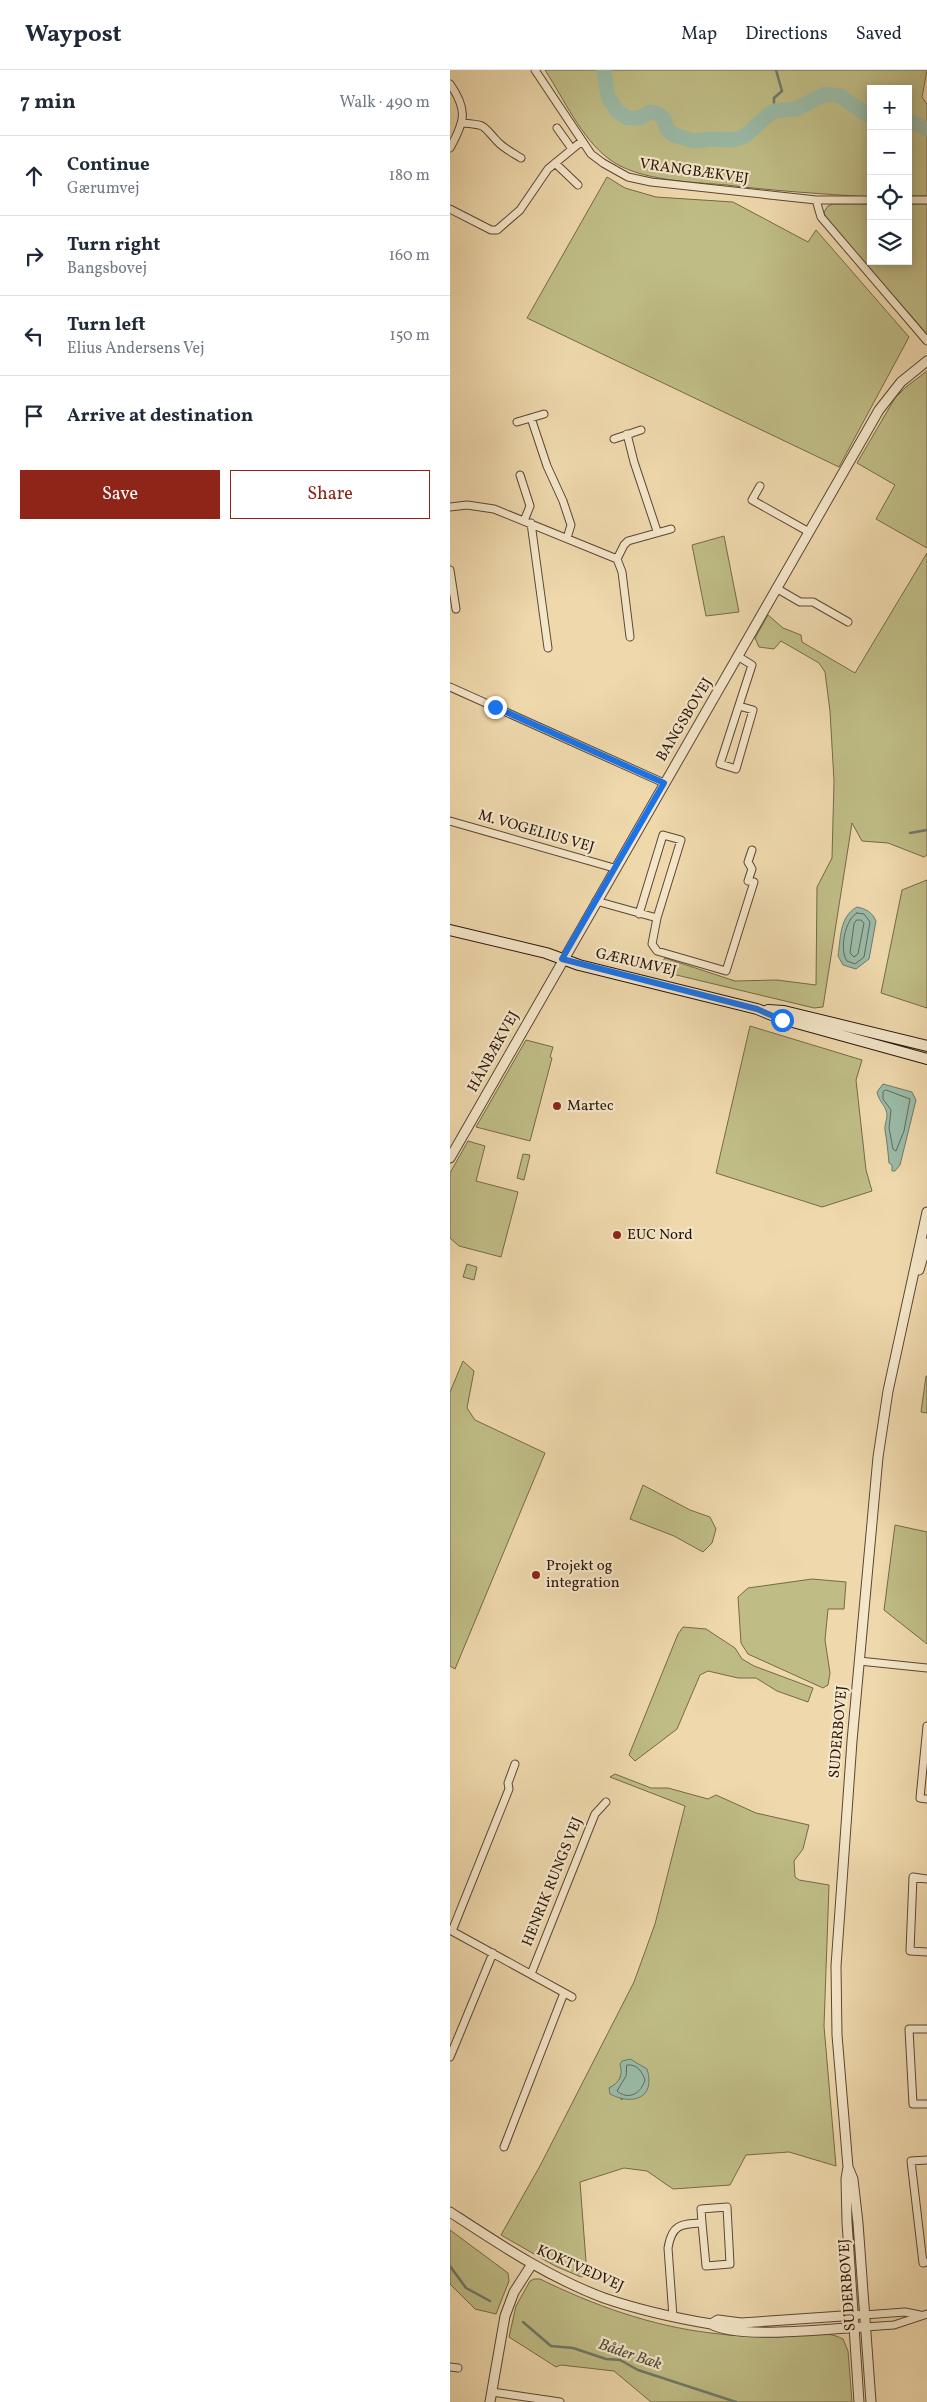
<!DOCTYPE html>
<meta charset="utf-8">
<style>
:root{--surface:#fff;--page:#f2f2f3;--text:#1f2937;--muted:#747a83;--line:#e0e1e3;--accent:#8f2418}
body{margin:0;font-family:Vollkorn,serif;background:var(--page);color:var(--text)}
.controls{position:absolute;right:15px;top:15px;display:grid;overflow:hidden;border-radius:0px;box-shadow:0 2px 12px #0003}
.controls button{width:45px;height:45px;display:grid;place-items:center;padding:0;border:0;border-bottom:1px solid var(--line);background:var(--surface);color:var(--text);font:25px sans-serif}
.stop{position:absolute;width:15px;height:15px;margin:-11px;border:4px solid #1a73e8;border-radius:50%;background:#fff}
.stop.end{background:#1a73e8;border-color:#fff;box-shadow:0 1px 5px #0008}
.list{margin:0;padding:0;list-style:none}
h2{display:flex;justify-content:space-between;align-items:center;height:65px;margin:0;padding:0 20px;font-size:21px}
h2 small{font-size:16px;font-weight:400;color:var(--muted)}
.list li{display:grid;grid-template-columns:32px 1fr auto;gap:15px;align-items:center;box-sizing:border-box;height:80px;padding:0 20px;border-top:1px solid var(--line)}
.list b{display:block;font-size:19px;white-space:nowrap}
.list p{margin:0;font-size:16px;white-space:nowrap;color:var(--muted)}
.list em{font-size:16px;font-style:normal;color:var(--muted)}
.actions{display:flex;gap:10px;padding:15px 20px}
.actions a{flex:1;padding:11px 0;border:1px solid var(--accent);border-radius:0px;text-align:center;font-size:18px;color:var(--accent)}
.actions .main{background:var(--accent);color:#fff}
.icon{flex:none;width:28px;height:28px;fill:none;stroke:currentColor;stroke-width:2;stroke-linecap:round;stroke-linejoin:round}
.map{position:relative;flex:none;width:477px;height:2332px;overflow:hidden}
header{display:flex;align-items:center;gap:30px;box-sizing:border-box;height:70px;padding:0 25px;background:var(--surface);border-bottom:1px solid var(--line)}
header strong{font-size:24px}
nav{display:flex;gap:28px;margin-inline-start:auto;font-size:18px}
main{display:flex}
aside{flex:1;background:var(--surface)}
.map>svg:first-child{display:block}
</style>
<header>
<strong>Waypost</strong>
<nav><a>Map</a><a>Directions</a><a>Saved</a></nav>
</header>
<main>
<aside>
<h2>7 min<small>Walk · 490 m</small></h2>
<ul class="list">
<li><svg class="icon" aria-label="ahead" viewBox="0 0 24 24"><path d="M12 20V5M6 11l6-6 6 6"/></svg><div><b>Continue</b><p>Gærumvej</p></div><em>180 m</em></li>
<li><svg class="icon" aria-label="right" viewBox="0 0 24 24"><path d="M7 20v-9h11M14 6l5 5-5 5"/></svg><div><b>Turn right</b><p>Bangsbovej</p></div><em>160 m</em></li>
<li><svg class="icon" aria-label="left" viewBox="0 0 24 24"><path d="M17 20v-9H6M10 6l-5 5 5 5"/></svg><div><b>Turn left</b><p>Elius Andersens Vej</p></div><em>150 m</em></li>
<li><svg class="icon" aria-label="arrive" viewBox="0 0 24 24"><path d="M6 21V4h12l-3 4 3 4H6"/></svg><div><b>Arrive at destination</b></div></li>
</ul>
<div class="actions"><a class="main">Save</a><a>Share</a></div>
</aside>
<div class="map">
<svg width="477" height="2332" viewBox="0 0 477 2332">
<rect width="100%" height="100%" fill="#eed8ac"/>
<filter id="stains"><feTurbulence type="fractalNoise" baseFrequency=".004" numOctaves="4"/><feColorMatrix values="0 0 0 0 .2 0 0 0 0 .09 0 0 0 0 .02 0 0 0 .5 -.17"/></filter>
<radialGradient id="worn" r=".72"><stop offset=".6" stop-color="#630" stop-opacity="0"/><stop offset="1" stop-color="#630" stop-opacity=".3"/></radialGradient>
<!-- green -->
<path fill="#bfbc85" stroke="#756948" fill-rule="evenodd" d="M 95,0 L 477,0 L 472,27 L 477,34 L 477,126 L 458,126 L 458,19 L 421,19 L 421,127 C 373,124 325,121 277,115 C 242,112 188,111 159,89 C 131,68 114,29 95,0 Z
M 157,107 L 175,118 L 206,127 L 283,132 L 358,172 L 366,160 L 459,267 L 389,397 L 77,248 Z
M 383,134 L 421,134 L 421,191 L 458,191 L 458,134 L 477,134 L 477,264 L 375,147 L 374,142 L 378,136 Z
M 477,301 L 477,478 L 426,449 L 445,415 L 407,393 L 445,328 L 456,317 Z
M 274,466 L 289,542 L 256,546 L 242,475 Z
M 477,483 L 477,785 L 474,787 L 438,773 L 412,771 L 402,753 L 373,937 L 364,938 L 214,902 L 212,892 L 215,888 L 285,911 L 327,910 L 366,915 L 367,817 L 382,788 L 384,711 L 380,641 L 375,602 L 369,593 L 331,571 L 324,579 L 309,577 L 305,568 L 318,545 L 333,558 L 351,565 L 352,572 L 405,603 Z
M 477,810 L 477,938 L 431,923 L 452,820 Z
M 300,956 L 412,990 L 406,1010 L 416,1100 L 422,1121 L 372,1137 L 266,1103 Z
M 76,970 L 103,977 L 100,987 L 102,988 L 80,1071 L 26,1057 Z
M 18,1071 L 35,1076 L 26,1111 L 68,1122 L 51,1187 L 9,1176 L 0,1168 L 0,1103 Z
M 73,1084 L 80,1085 L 74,1110 L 67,1108 Z
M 17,1194 L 27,1197 L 24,1210 L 13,1207 Z
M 13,1291 L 24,1301 L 17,1338 L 25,1350 L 95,1383 L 5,1599 L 0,1596 L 0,1322 Z
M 476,1306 L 477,1306 L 477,1343 L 471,1342 Z
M 193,1415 L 240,1440 L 260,1447 L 266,1459 L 262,1473 L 253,1482 L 224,1466 L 180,1449 Z
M 445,1455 L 477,1462 L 477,1574 L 434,1540 Z
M 362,1509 L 396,1512 L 394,1539 L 378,1539 L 375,1570 L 380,1603 L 378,1615 L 373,1618 L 298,1584 L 291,1573 L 288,1527 L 298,1518 Z
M 233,1557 L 256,1559 L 285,1578 L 292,1589 L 304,1596 L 363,1618 L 358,1632 L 327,1621 L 306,1608 L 288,1608 L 258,1601 L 250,1605 L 227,1659 L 185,1691 L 179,1685 L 228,1564 Z
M 165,1704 L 201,1718 L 218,1718 L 258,1729 L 266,1725 L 306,1743 L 359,1755 L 353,1779 L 344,1791 L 345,1807 L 349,1810 L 379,1815 L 374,1956 L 386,2096 L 339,2082 L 296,2085 L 280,2115 L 223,2119 L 197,2101 L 174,2098 L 130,2112 L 137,2205 L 131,2207 L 105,2196 L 51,2165 L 91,2094 L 184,1912 L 205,1854 L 235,1736 L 160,1707 ZM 172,2003 L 172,2030 L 159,2018 L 167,2014 Z
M 0,2160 L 58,2203 L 59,2211 L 46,2244 L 25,2239 L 0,2214 Z
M 84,2209 L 90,2209 C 143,2235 201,2256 261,2263 C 283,2266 307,2267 329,2267 C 349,2266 375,2259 393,2269 L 398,2281 L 402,2332 L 201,2332 L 164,2301 L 111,2295 L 106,2297 L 59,2267 L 66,2236 L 80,2211 Z"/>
<!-- water -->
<path fill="#9abaa7" stroke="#6e7869" d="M 407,837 C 416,839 422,842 426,851 L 419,889 L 406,899 L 393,895 L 388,886 C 391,868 389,847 407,837 Z
M 433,1014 L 462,1022 L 466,1030 L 450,1095 L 445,1101 L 442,1101 L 442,1095 L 439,1093 C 438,1082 437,1071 435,1060 C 434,1054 439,1047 436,1040 C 433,1033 429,1031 427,1022 Z
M 180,1989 L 197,1999 C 206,2028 183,2036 160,2024 L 159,2018 C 170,2012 173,2006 170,1994 L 172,1991 Z"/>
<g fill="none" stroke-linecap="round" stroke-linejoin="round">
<!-- shore -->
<path stroke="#62685a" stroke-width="1" d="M 407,843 L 414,844 L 420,852 L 414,887 L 405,894 L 397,891 C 389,880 395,849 407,843 Z
M 407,850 L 411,850 L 414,853 L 408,884 L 404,887 L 400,883 L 404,854 Z
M 436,1020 L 460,1029 L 454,1061 L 446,1081 L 443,1079 L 439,1058 L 441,1040 L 433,1029 L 433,1022 Z
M 177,1995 C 187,1994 192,2001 195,2010 C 191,2023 179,2031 167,2021 L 176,2006 Z"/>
<!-- stream -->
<path stroke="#6e7869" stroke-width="2.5" d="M 324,41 L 324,28 L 332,21 L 326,0
M 460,763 L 477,760
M 0,2196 L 16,2218 L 40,2231
M 73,2252 L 101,2276 L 123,2278 L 156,2289 L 170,2290 L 188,2300 L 286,2332"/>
<!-- river -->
<path stroke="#9abaa7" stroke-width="15" d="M 154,0 L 158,27 L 168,42 L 178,48 L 189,48 L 200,42 L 209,44 L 214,49 L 217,59 L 224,65 L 244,71 L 260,69 L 284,70 L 295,66 L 318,45 L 324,41 L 346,39 L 375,24 L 390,26 L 416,44 L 421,45
M 458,50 L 477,59"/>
<!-- minor casing -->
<g stroke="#5c4634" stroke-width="9">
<path id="minor" d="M 85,0 L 141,84 L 153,93 L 178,107 L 201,112 L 366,130 L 421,130
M 0,14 C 18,40 15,51 0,78
M 13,53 C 37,55 32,55 47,71 C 53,78 63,83 71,88
M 107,58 L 122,79
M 105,93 L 128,115
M 366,130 L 371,147 L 477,271
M 458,130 L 477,130
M 0,139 L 41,160 L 47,160 L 70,140 L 98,99 L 132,71
M 81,348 L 97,396 L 113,431 L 121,455 L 117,468
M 67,352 L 94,344
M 177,364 L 184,392 L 207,461
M 164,369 L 191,360
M 70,405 L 80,436 L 74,451
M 310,416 L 302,430 L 359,462
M 0,437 L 17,435 L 44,439 L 167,489 L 174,475 L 178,471 L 221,459
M 81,453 L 98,578
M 167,489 L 172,502 L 180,567
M 0,500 L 6,539
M 326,518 L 350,532 L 363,532 L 398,552
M 289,587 L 302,595 L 270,694 L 286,699 L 303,640 L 289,636
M 0,617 L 214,713
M 0,751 L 164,798
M 146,831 L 207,848 L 202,874 L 207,881 L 276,901 L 304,812 L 298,811 L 302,799 L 298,792 L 302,780
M 189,844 L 213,765 L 231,770 L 207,848
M 409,1591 L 477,1598
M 477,1656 L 470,1728 L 477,1729
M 477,1809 L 463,1807 L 460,1881 L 477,1882
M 0,1860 L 122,1927
M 2,1861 L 59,1719 L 58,1713 L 65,1694
M 81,1904 L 145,1744 L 156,1732
M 477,1959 L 459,1959 L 463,2034 L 477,2034
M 0,1987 L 43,1883
M 54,2077 L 114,1923
M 477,2090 L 461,2091 L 473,2193 L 477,2192
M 414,2245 L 455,2242 L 470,2245
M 223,2247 L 218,2178 C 222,2154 231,2154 252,2153 L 256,2196 L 280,2194 L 277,2137 L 251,2139 L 252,2153
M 415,2257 L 444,2255 L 477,2244
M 0,2297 L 8,2298
M 42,2322 L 110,2332"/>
</g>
<!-- tertiary casing -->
<g stroke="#5c4634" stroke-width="11">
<path id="tertiary" d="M 0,1088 L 429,340 L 451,312 L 477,291
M 469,1200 L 477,1173
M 398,2097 L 403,2109 L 408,2153 L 421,2332
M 0,2142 C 49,2174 98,2207 154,2228 C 189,2240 225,2248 261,2254 C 289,2270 380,2258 415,2257
M 261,2254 L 268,2250 L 291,2253 L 407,2245
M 40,2332 L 55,2246 L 64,2222 L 82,2194
M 409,2332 L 397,2152 L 396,2109 L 398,2097 L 387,1965 L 386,1896 L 402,1671 L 428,1387 L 438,1321 L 477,1142"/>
</g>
<!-- secondary casing -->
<g stroke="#2b160c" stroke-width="12">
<path id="secondary" d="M 0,860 L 96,883 L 129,895 L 307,939 L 332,949 L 477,989
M 318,940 L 334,941 L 477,976"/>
</g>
<!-- minor -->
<use href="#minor" stroke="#f4e6c9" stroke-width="7"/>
<!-- tertiary -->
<use href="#tertiary" stroke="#f4e6c9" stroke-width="9"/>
<!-- secondary -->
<use href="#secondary" stroke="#f4e6c9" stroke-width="10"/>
</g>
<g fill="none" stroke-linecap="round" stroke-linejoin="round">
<!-- route -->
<path stroke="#1a73e8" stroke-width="6" d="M 45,637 L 214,713 L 112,889 L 307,939 L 332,950"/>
</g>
<!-- markers -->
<g fill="#8f2418" stroke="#f4e6c9" stroke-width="2">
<circle cx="107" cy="1036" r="5"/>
<circle cx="167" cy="1165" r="5"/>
<circle cx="86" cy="1505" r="5"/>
</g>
<g text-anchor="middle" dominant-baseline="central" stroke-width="4.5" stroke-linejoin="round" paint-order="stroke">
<!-- street labels -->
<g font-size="15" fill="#2b160c" stroke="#f4e6c9">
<text transform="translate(244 102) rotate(8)">VRANGBÆKVEJ</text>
<text transform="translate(235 650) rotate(-59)">BANGSBOVEJ</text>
<text transform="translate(86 762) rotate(16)">M. VOGELIUS VEJ</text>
<text transform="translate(186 893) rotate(13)">GÆRUMVEJ</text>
<text transform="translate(44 982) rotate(-61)">HÅNBÆKVEJ</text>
<text transform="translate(389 1662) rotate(-85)">SUDERBOVEJ</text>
<text transform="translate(103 1812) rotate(-68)">HENRIK RUNGS VEJ</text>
<text transform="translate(130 2199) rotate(24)">KOKTVEDVEJ</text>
<text transform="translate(398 2215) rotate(-94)">SUDERBOVEJ</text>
</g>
<!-- poi labels -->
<g font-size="15" fill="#2b160c" stroke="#f4e6c9" text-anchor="start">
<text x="117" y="1036">Martec</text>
<text x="177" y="1165">EUC Nord</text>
<text x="96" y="1496">Projekt og<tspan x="96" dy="17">integration</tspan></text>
</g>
<!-- water labels -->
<g font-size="16" font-style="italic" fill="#524f42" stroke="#f4e6c9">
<text transform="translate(180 2285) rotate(19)">Båder Bæk</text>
</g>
</g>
<rect width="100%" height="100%" filter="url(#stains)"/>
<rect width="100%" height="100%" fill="url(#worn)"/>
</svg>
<div class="controls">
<button>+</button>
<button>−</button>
<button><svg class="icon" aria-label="locate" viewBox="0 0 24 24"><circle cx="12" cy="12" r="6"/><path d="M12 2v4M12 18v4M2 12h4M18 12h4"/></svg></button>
<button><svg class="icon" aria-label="layers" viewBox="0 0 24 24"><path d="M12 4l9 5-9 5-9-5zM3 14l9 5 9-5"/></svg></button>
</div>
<div class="stop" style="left:332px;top:950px"></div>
<div class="stop end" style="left:45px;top:637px"></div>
</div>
</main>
